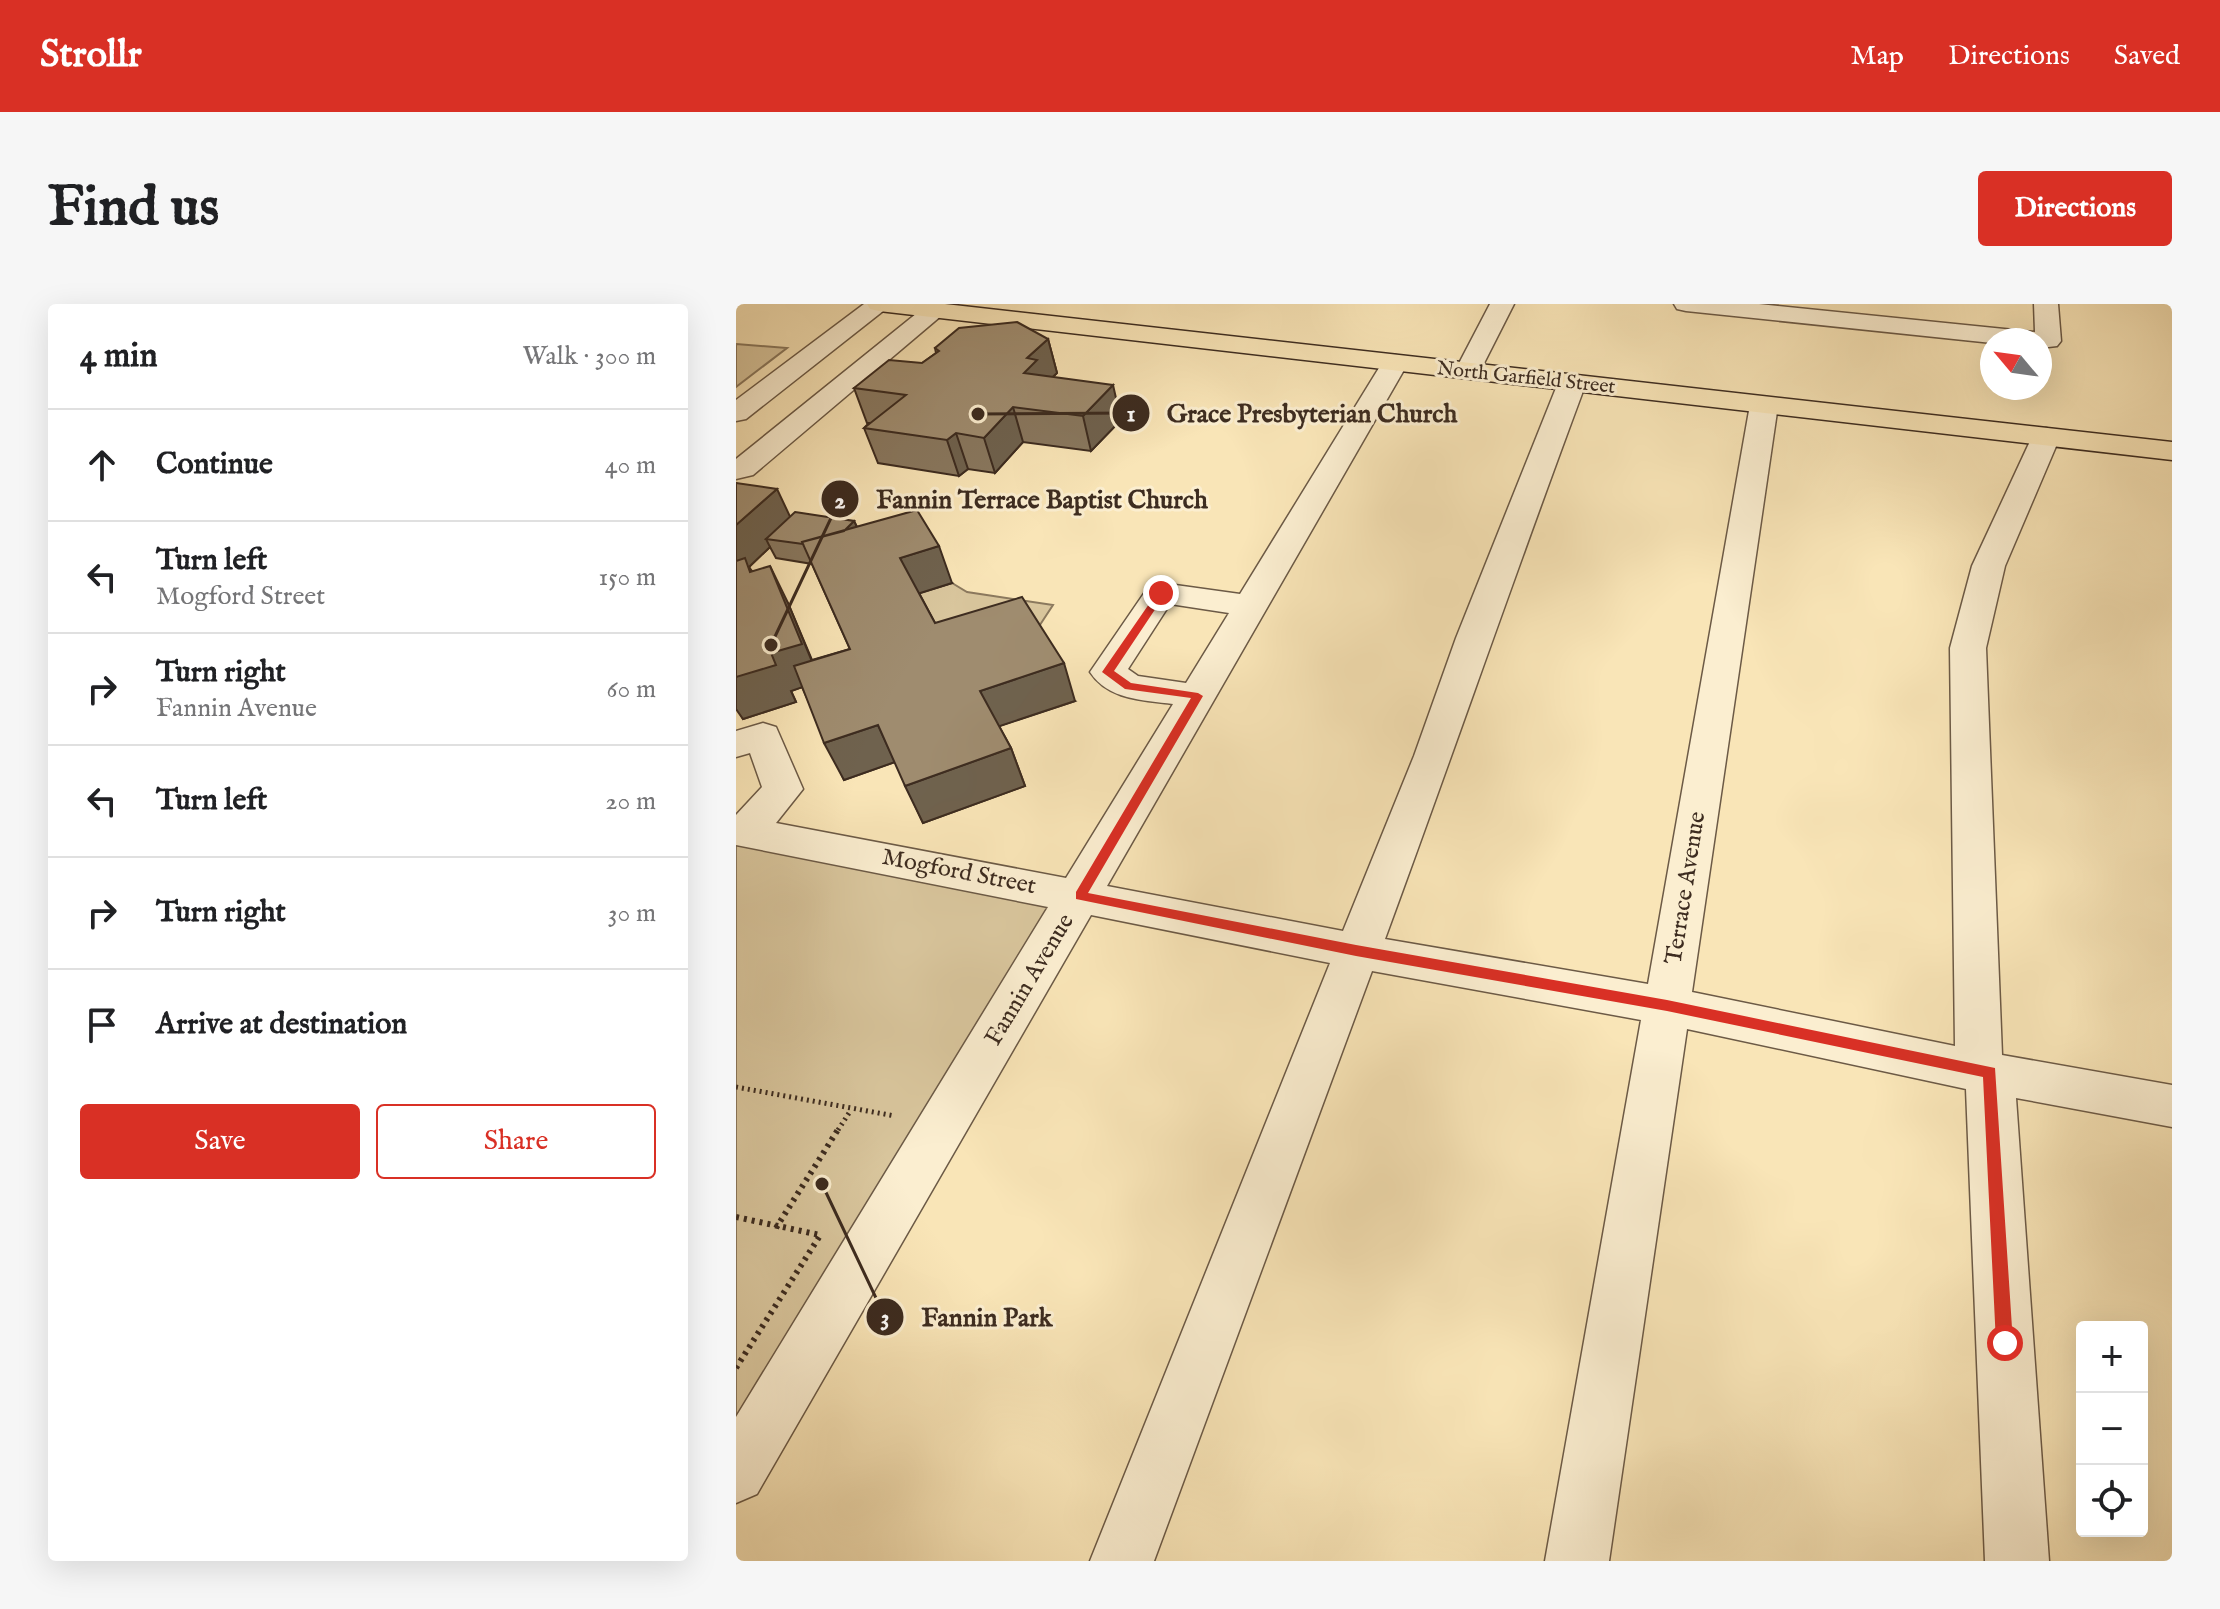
<!DOCTYPE html>
<meta charset="utf-8">
<style>
:root{--surface:#fff;--page:#f6f6f6;--text:#202124;--muted:#757577;--line:#e0e0e0;--accent:#d93025}
body{margin:0;font-family:"IM FELL English",serif;background:var(--page);color:var(--text)}
.controls{position:absolute;right:24px;bottom:24px;display:grid;overflow:hidden;border-radius:8px;box-shadow:0 8px 32px #0002}
.controls button{width:72px;height:72px;display:grid;place-items:center;padding:0;border:0;border-bottom:2px solid var(--line);background:var(--surface);color:var(--text);font:40px sans-serif}
.compass{position:absolute;left:1244px;top:24px;width:72px;height:72px;border-radius:50%;background:var(--surface);box-shadow:0 8px 32px #0002;rotate:299deg}
.stop{position:absolute;width:24px;height:24px;margin:-18px;border:6px solid #d93025;border-radius:50%;background:#fff}
.stop.end{background:#d93025;border-color:#fff;box-shadow:0 2px 8px #0008}
.list{margin:0;padding:0;list-style:none}
h2{display:flex;justify-content:space-between;align-items:center;height:104px;margin:0;padding:0 32px;font-size:34px}
h2 small{font-size:26px;font-weight:400;color:var(--muted)}
.list li{display:grid;grid-template-columns:52px 1fr auto;gap:24px;align-items:center;box-sizing:border-box;height:112px;padding:0 32px;border-top:2px solid var(--line)}
.list b{display:block;font-size:30px;white-space:nowrap}
.list p{margin:0;font-size:26px;white-space:nowrap;color:var(--muted)}
.list em{font-size:26px;font-style:normal;color:var(--muted)}
.actions{display:flex;gap:16px;padding:24px 32px}
.actions a{flex:1;padding:18px 0;border:2px solid var(--accent);border-radius:8px;text-align:center;font-size:28px;color:var(--accent)}
.actions .main{background:var(--accent);color:#fff}
.icon{flex:none;width:44px;height:44px;fill:none;stroke:currentColor;stroke-width:2;stroke-linecap:round;stroke-linejoin:round}
.map{position:relative;flex:none;width:1436px;height:1257px;overflow:hidden;border-radius:8px}
header{display:flex;align-items:center;gap:48px;box-sizing:border-box;height:112px;padding:0 40px;background:var(--accent);color:#fff}
header strong{font-size:38px}
nav{display:flex;gap:44px;margin-inline-start:auto;font-size:28px}
.intro{display:flex;align-items:center;justify-content:space-between;box-sizing:border-box;height:192px;padding:0 48px}
h1{margin:0;font-size:56px}
.button{padding:20px 36px;border-radius:8px;background:var(--accent);color:#fff;font-size:28px;font-weight:700}
main{display:flex;gap:48px;padding:0 48px}
aside{flex:1;background:var(--surface);border-radius:8px;box-shadow:0 8px 32px #0002}
.map>svg:first-child{display:block}
</style>
<header>
<strong>Strollr</strong>
<nav><a>Map</a><a>Directions</a><a>Saved</a></nav>
</header>
<div class="intro"><h1>Find us</h1><a class="button">Directions</a></div>
<main>
<aside>
<h2>4 min<small>Walk · 300 m</small></h2>
<ul class="list">
<li><svg class="icon" aria-label="ahead" viewBox="0 0 24 24"><path d="M12 20V5M6 11l6-6 6 6"/></svg><div><b>Continue</b></div><em>40 m</em></li>
<li><svg class="icon" aria-label="left" viewBox="0 0 24 24"><path d="M17 20v-9H6M10 6l-5 5 5 5"/></svg><div><b>Turn left</b><p>Mogford Street</p></div><em>150 m</em></li>
<li><svg class="icon" aria-label="right" viewBox="0 0 24 24"><path d="M7 20v-9h11M14 6l5 5-5 5"/></svg><div><b>Turn right</b><p>Fannin Avenue</p></div><em>60 m</em></li>
<li><svg class="icon" aria-label="left" viewBox="0 0 24 24"><path d="M17 20v-9H6M10 6l-5 5 5 5"/></svg><div><b>Turn left</b></div><em>20 m</em></li>
<li><svg class="icon" aria-label="right" viewBox="0 0 24 24"><path d="M7 20v-9h11M14 6l5 5-5 5"/></svg><div><b>Turn right</b></div><em>30 m</em></li>
<li><svg class="icon" aria-label="arrive" viewBox="0 0 24 24"><path d="M6 21V4h12l-3 4 3 4H6"/></svg><div><b>Arrive at destination</b></div></li>
</ul>
<div class="actions"><a class="main">Save</a><a>Share</a></div>
</aside>
<div class="map">
<svg width="1436" height="1257" viewBox="0 0 1436 1257">
<rect width="100%" height="100%" fill="#f9e5b7"/>
<filter id="stains"><feTurbulence type="fractalNoise" baseFrequency=".0025" numOctaves="4"/><feColorMatrix values="0 0 0 0 .2 0 0 0 0 .09 0 0 0 0 .02 0 0 0 .5 -.17"/></filter>
<radialGradient id="worn" r=".72"><stop offset=".6" stop-color="#630" stop-opacity="0"/><stop offset="1" stop-color="#630" stop-opacity=".3"/></radialGradient>
<!-- green -->
<path fill="#d9c69d" stroke="#8b795e" stroke-width="2" d="M 0,40 L 51,44 L 0,83 Z
M 216,279 L 231,288 L 317,301 L 298,330 L 213,356 L 178,291 Z
M 0,526 L 344,592 L 0,1169 Z"/>
<g fill="none" stroke-linecap="round" stroke-linejoin="round">
<!-- minor casing -->
<g stroke="#6c5a46" stroke-width="3">
<path id="minor" d="M 128,0 L 156,0 L 10,115 L 0,117 L 0,96 Z
M 754,0 L 778,0 L 741,73 L 723,73 L 719,67 Z
M 938,0 L 1023,0 L 1299,28 L 1298,0 L 1322,0 L 1325,37 L 1321,42 L 1304,44 L 1304,36 L 1256,36 L 1256,39 L 950,7 L 941,5 Z
M 191,1 L 209,1 L 212,6 L 17,171 L 0,175 L 0,155 Z
M 659,51 L 668,53 L 672,59 L 371,582 L 607,627 L 678,452 L 720,334 L 822,79 L 826,73 L 846,73 L 850,79 C 781,264 717,450 649,635 L 912,680 L 1014,101 L 1018,95 L 1028,93 L 1038,95 L 1042,101 L 956,688 L 1219,742 L 1214,344 L 1236,262 L 1296,133 L 1300,127 L 1310,124 L 1320,127 L 1324,133 L 1269,262 L 1250,344 L 1266,751 L 1436,781 L 1436,823 L 1280,794 L 1313,1257 L 1249,1257 L 1230,785 L 951,725 L 873,1257 L 809,1257 L 905,716 L 636,667 L 418,1257 L 354,1257 L 594,659 L 355,611 L 21,1190 L 0,1199 L 0,1113 L 312,603 L 0,541 L 0,511 L 26,483 L 14,449 L 0,453 L 0,427 L 27,419 L 40,423 L 67,485 L 40,519 L 330,574 L 437,400 C 407,396 372,396 354,368 L 413,282 L 425,279 L 504,290 L 646,59 L 650,53 ZM 434,300 L 493,309 L 450,379 L 402,372 L 392,365 Z"/>
</g>
<!-- major casing -->
<g stroke="#3d2c20" stroke-width="3">
<path id="major" d="M 131,0 L 209,0 L 1436,138 L 1436,156 L 143,7 L 134,5 Z"/>
</g>
<!-- path-far1 -->
<path stroke="#3d2c20" stroke-width="5" stroke-dasharray="2 4" stroke-linecap="butt" d="M 0,783 L 159,812
M 102,826 L 115,806"/>
<!-- path -->
<path stroke="#3d2c20" stroke-width="6" stroke-dasharray="3 5" stroke-linecap="butt" d="M 0,913 L 84,931
M 40,924 L 103,824
M 0,1064 L 85,930"/>
<!-- minor -->
<use href="#minor" fill="#fbeed0" fill-rule="evenodd"/>
<!-- major -->
<use href="#major" fill="#f9e5b7" fill-rule="evenodd"/>
</g>
<!-- wall -->
<path fill="#89785f" stroke="#3d2c20" stroke-width="2" fill-rule="evenodd" d="M 312,35 L 321,69 L 317,73 L 385,116 L 355,147 L 287,138 L 259,169 L 232,165 L 223,172 L 142,159 L 128,124 L 133,119 L 131,119 L 118,84 L 186,59 L 200,49 L 199,44 Z
M 0,179 L 54,213 L 118,217 L 121,223 L 216,279 L 183,289 L 199,319 L 339,397 L 263,422 L 275,444 L 289,482 L 187,519 L 159,458 L 108,476 L 66,383 L 55,387 L 60,398 L 7,415 L 1,404 ZM 34,243 L 40,254 L 76,260 L 114,345 L 76,356 L 52,299 L 16,267 L 13,263 Z"/>
<!-- shaded-wall -->
<path fill="#6f624e" stroke="#3d2c20" stroke-width="2" d="M 312,35 L 321,69 L 308,81 L 288,69 L 291,54 Z
M 377,81 L 385,116 L 355,147 L 347,112 Z
M 277,103 L 287,138 L 259,169 L 248,134 Z
M 220,129 L 232,165 L 223,172 L 211,136 Z
M 41,185 L 58,221 L 30,235 L 34,243 L 13,263 L 28,291 L 0,275 L 0,221 Z
M 118,217 L 127,236 L 91,244 Z
M 203,242 L 216,279 L 178,291 L 164,254 Z
M 34,262 L 52,299 L 84,377 L 55,387 L 60,398 L 7,415 L 0,405 L 0,373 L 35,349 Z
M 328,359 L 339,397 L 258,424 L 244,387 Z
M 142,421 L 159,458 L 108,476 L 88,439 Z
M 275,444 L 289,482 L 187,519 L 169,482 Z"/>
<!-- building -->
<path fill="#9f8c6f" stroke="#3d2c20" stroke-width="2" d="M 281,18 L 312,35 L 291,54 L 301,56 L 288,69 L 377,81 L 347,112 L 277,103 L 248,134 L 220,129 L 211,136 L 128,124 L 170,91 L 118,84 L 153,56 L 186,59 L 203,47 L 199,44 L 223,24 Z
M 0,179 L 41,185 L 0,221 Z
M 181,206 L 203,242 L 164,254 L 199,319 L 286,293 L 328,359 L 244,387 L 275,444 L 169,482 L 142,421 L 88,439 L 58,362 L 114,345 L 66,238 Z
M 59,208 L 118,217 L 108,227 L 66,238 L 67,240 L 30,235 Z
M 9,254 L 14,268 L 34,262 L 66,340 L 35,349 L 40,361 L 0,373 L 0,257 Z"/>
<!-- route -->
<path fill="#d93025" d="M 422,287 L 430,289 L 378,367 L 395,379 L 462,389 L 467,392 L 352,589 L 620,641 L 931,696 L 1259,764 L 1277,1039 L 1275,1045 L 1269,1047 L 1263,1045 L 1260,1039 L 1247,773 L 931,707 L 620,652 L 340,595 L 340,588 L 455,394 L 389,385 L 366,368 Z"/>
<g text-anchor="middle" dominant-baseline="central" stroke-width="6" stroke-linejoin="round" paint-order="stroke">
<!-- far-street labels -->
<g font-size="20" fill="#3d2c20" stroke="#fbeed0">
<text transform="translate(790 74) rotate(6)">North Garfield Street</text>
</g>
<!-- street labels -->
<g font-size="24" fill="#3d2c20" stroke="#fbeed0">
<text transform="translate(223 568) rotate(11)">Mogford Street</text>
<text transform="translate(950 584) rotate(-81)">Terrace Avenue</text>
<text transform="translate(294 676) rotate(-59)">Fannin Avenue</text>
</g>
</g>
<!-- callouts -->
<path fill="none" stroke="#3d2c20" stroke-width="3" d="M242 110L395 109M35 341L104 195M86 880L149 1013"/>
<g fill="#3d2c20" stroke="#fbeed0" stroke-width="3">
<circle cx="242" cy="110" r="8"/>
<circle cx="35" cy="341" r="8"/>
<circle cx="86" cy="880" r="8"/>
<circle cx="395" cy="109" r="20"/>
<circle cx="104" cy="195" r="20"/>
<circle cx="149" cy="1013" r="20"/>
</g>
<g font-size="24" text-anchor="middle" font-weight="bold" fill="#fff">
<text x="395" y="117">1</text>
<text x="104" y="204">2</text>
<text x="149" y="1021">3</text>
</g>
<g font-size="26" text-anchor="middle" font-weight="bold" fill="#3d2c20" stroke="#fbeed0" stroke-width="6" stroke-linejoin="round" paint-order="stroke">
<text x="576" y="118">Grace Presbyterian Church</text>
<text x="306" y="204">Fannin Terrace Baptist Church</text>
<text x="251" y="1022">Fannin Park</text>
</g>
<rect width="100%" height="100%" filter="url(#stains)"/>
<rect width="100%" height="100%" fill="url(#worn)"/>
</svg>
<div class="controls">
<button>+</button>
<button>−</button>
<button><svg class="icon" aria-label="locate" viewBox="0 0 24 24"><circle cx="12" cy="12" r="6"/><path d="M12 2v4M12 18v4M2 12h4M18 12h4"/></svg></button>
</div>
<svg class="compass" viewBox="-18 -18 36 36"><path d="M0-13l5 13h-10z" fill="#e53935"/><path d="M0 13l5-13h-10z" fill="#757577"/></svg>
<div class="stop" style="left:1269px;top:1039px"></div>
<div class="stop end" style="left:425px;top:289px"></div>
</div>
</main>
